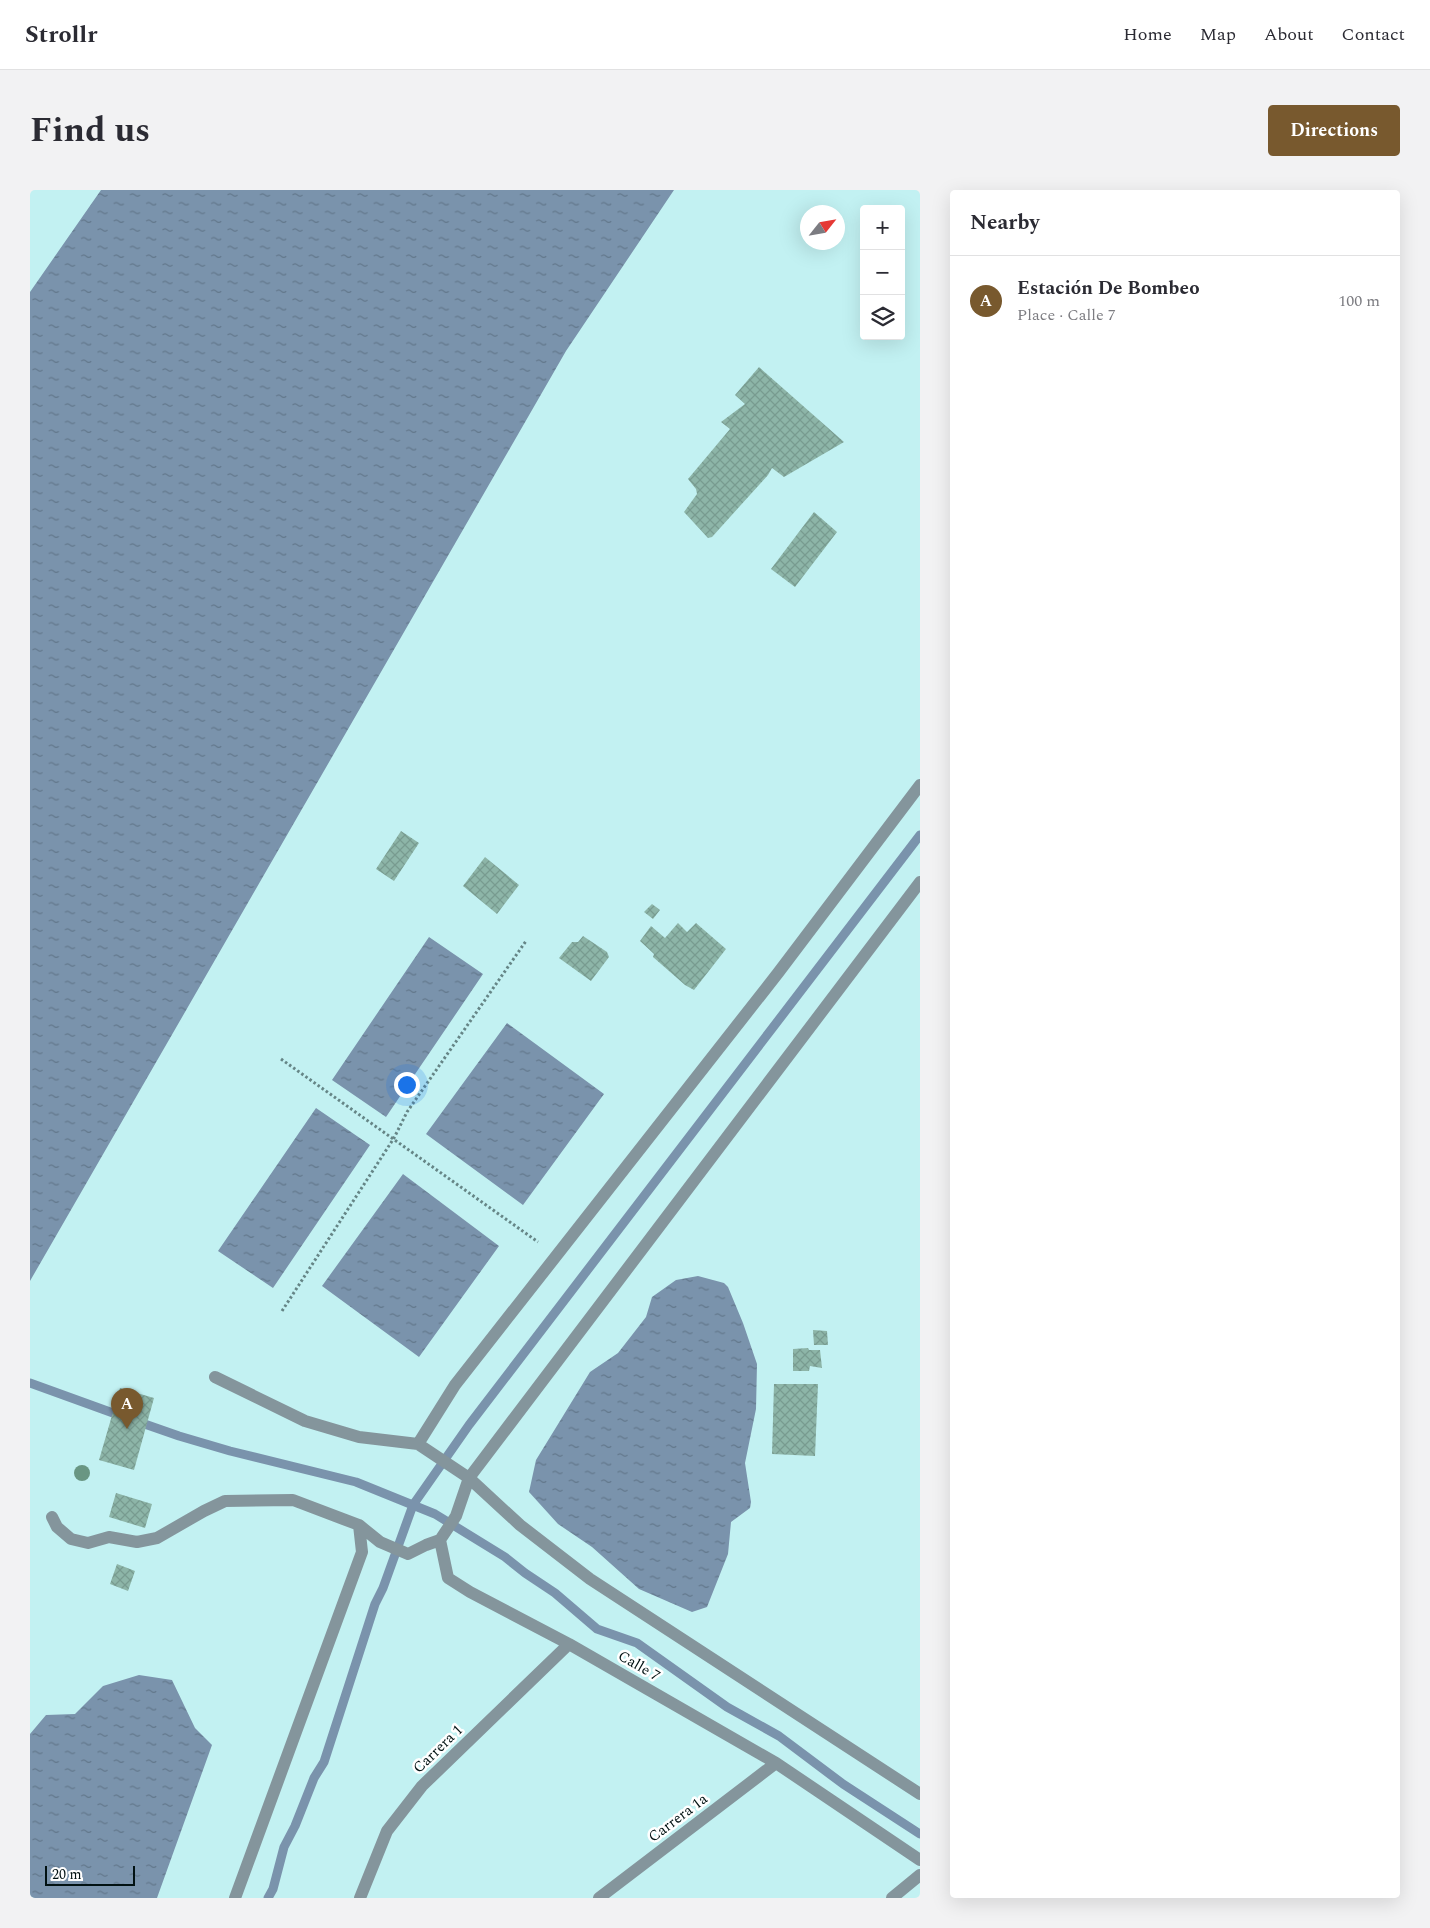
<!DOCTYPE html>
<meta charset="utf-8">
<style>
:root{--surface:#fff;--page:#f2f2f3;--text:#2b2b33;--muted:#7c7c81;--line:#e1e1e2;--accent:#78592e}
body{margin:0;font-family:Spectral,serif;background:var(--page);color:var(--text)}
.controls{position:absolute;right:15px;top:15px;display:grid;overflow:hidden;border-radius:5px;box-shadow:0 5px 20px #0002}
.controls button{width:45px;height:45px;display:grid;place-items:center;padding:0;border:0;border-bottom:1px solid var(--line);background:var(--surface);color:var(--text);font:25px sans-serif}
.compass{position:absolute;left:770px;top:15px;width:45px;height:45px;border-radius:50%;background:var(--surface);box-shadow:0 5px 20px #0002;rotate:59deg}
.scale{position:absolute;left:15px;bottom:12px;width:90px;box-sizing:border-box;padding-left:5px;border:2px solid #021213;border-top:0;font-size:14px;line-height:18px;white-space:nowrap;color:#021213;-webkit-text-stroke:4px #fff;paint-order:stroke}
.you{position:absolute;left:376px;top:894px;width:18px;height:18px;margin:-12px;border:4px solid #fff;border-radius:50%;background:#1a73e8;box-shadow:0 0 0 8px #1a73e833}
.badge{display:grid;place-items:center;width:32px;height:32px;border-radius:50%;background:var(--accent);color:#fff;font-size:16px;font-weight:700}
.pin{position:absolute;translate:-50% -41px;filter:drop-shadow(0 1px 2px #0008)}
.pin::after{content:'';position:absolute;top:26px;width:18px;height:15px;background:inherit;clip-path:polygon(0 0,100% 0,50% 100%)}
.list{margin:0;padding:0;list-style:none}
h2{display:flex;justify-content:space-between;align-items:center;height:65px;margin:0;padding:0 20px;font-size:21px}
h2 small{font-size:16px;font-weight:400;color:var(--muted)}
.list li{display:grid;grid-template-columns:32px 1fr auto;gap:15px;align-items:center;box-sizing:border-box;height:90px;padding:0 20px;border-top:1px solid var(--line)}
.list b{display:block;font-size:19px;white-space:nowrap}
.list p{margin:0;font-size:16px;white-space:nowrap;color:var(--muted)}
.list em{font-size:16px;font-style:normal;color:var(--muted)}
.icon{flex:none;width:28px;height:28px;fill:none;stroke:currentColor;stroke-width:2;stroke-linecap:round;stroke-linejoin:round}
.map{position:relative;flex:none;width:890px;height:1708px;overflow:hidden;border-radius:5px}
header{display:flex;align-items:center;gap:30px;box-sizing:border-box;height:70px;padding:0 25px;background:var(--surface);border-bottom:1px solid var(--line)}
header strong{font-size:24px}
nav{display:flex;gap:28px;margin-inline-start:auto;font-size:18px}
.intro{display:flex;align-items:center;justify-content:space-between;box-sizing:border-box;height:120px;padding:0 30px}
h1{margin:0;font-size:35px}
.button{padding:12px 22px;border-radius:5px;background:var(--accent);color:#fff;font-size:18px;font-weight:700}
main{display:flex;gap:30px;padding:0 30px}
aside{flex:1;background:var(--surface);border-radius:5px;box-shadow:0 5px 20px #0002}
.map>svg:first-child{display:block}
</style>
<header>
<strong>Strollr</strong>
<nav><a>Home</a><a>Map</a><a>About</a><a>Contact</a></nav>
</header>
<div class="intro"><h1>Find us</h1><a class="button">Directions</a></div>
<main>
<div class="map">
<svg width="890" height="1708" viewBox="0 0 890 1708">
<defs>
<pattern id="water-ripples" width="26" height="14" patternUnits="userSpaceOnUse" patternTransform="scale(1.25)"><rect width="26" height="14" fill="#7a93ac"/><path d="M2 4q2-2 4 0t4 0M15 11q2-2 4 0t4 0" fill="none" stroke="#62778b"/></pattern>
<pattern id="building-cross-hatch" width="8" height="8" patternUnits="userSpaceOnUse" patternTransform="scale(1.25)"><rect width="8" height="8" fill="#8db5a8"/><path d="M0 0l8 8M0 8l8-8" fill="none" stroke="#789b90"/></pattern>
</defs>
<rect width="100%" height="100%" fill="#c2f1f2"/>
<!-- water -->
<path fill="url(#water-ripples)" d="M 71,0 L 644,0 L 536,161 L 0,1091 L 0,102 Z
M 399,747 L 453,784 L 356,927 L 302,890 Z
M 477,833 L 574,904 L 493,1015 L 396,944 Z
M 286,918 L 340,955 L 243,1098 L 188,1061 Z
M 373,984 L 469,1056 L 389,1167 L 292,1096 Z
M 668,1086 L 694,1093 L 698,1097 L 713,1133 L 727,1174 L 726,1219 L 715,1273 L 721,1312 L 720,1318 L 701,1332 L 698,1364 L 677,1417 L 662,1422 L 609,1399 L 562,1357 L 528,1334 L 499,1302 L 506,1270 L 560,1182 L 588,1163 L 616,1127 L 622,1107 L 646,1090 Z
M 109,1485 L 142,1490 L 165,1538 L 182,1555 L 127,1708 L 0,1708 L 0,1544 L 16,1525 L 45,1524 L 73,1496 Z"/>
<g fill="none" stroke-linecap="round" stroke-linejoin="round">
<!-- stream -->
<path stroke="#7a93ac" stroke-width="9" d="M 0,1193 L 94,1227
M 106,1231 L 149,1246 L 200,1261 L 326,1292 L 405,1324 L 475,1367 L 495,1383 L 525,1403 L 567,1439 L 607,1453 L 697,1517 L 749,1546 L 813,1594 L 890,1644
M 238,1708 L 243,1699 L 254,1657 L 265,1636 L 284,1588 L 294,1572 L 345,1414 L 353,1398 L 383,1315 L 439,1235 L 890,645"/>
</g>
<!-- building -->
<path fill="url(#building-cross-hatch)" d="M 729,177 L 814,252 L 754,287 L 742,278 L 738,285 L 682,347 L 678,348 L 654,322 L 667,304 L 666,299 L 658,289 L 700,239 L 691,232 L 715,214 L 705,205 Z
M 784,322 L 807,342 L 765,397 L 741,379 Z
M 371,641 L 389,653 L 364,691 L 346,679 Z
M 455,667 L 489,695 L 467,724 L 433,696 Z
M 622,714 L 630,720 L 623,729 L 614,722 Z
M 648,733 L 657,742 L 666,733 L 696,759 L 664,800 L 655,795 L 623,767 L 624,764 L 610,751 L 621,736 L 635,748 Z
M 553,746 L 577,762 L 579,767 L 561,791 L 529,768 L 542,752 L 548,752 Z
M 783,1140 L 797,1141 L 798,1155 L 784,1155 Z
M 778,1158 L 779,1160 L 790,1160 L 792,1178 L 780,1176 L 779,1181 L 763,1181 L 763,1159 Z
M 744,1194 L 788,1194 L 785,1266 L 742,1264 Z
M 90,1198 L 124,1208 L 104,1280 L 69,1270 Z
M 86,1303 L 122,1314 L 115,1338 L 79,1327 Z
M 87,1374 L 105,1381 L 98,1401 L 80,1394 Z"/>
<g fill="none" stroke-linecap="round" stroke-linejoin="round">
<!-- path -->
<path stroke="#658586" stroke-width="3" stroke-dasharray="2.5 2.5" stroke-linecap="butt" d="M 251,869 L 508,1052
M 252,1121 L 364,948 L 377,922 L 496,751"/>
<!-- minor -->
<path stroke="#84959c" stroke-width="12" d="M 185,1187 L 275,1231 L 329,1247 L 388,1254 L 439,1288 L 490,1335 L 560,1389 L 890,1604
M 388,1254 L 425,1195 L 748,783 L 890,595
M 22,1327 L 27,1337 L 41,1349 L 58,1353 L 79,1347 L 107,1352 L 127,1348 L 174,1321 L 195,1311 L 263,1310 L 329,1335 L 350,1352 L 378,1364 L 396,1355 L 410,1350 L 418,1388 L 440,1402 L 539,1454 L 746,1573 L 890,1670
M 410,1350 L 426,1326 L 439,1288 L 890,692
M 205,1708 L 332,1362 L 329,1335
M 330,1708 L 357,1641 L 392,1596 L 539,1454
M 569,1708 L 746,1573
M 862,1708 L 890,1685"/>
</g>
<!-- trees -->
<circle fill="#699683" cx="52" cy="1283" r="8"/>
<g text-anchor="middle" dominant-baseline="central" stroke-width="5" stroke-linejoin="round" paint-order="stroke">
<!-- street labels -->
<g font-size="15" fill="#021213" stroke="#fff">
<text transform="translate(609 1476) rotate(30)">Calle 7</text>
<text transform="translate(408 1559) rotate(-44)">Carrera 1</text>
<text transform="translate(648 1628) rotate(-37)">Carrera 1a</text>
</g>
</g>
</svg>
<div class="controls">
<button>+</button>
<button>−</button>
<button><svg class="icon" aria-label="layers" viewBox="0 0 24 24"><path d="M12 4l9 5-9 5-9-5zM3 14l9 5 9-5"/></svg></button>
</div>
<svg class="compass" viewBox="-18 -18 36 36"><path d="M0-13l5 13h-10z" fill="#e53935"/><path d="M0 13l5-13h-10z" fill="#7c7c81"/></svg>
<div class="scale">20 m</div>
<div class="you"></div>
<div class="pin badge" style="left:97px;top:1239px">A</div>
</div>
<aside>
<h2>Nearby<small></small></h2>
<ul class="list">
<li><span class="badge">A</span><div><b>Estación De Bombeo</b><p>Place · Calle 7</p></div><em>100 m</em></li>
</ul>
</aside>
</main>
